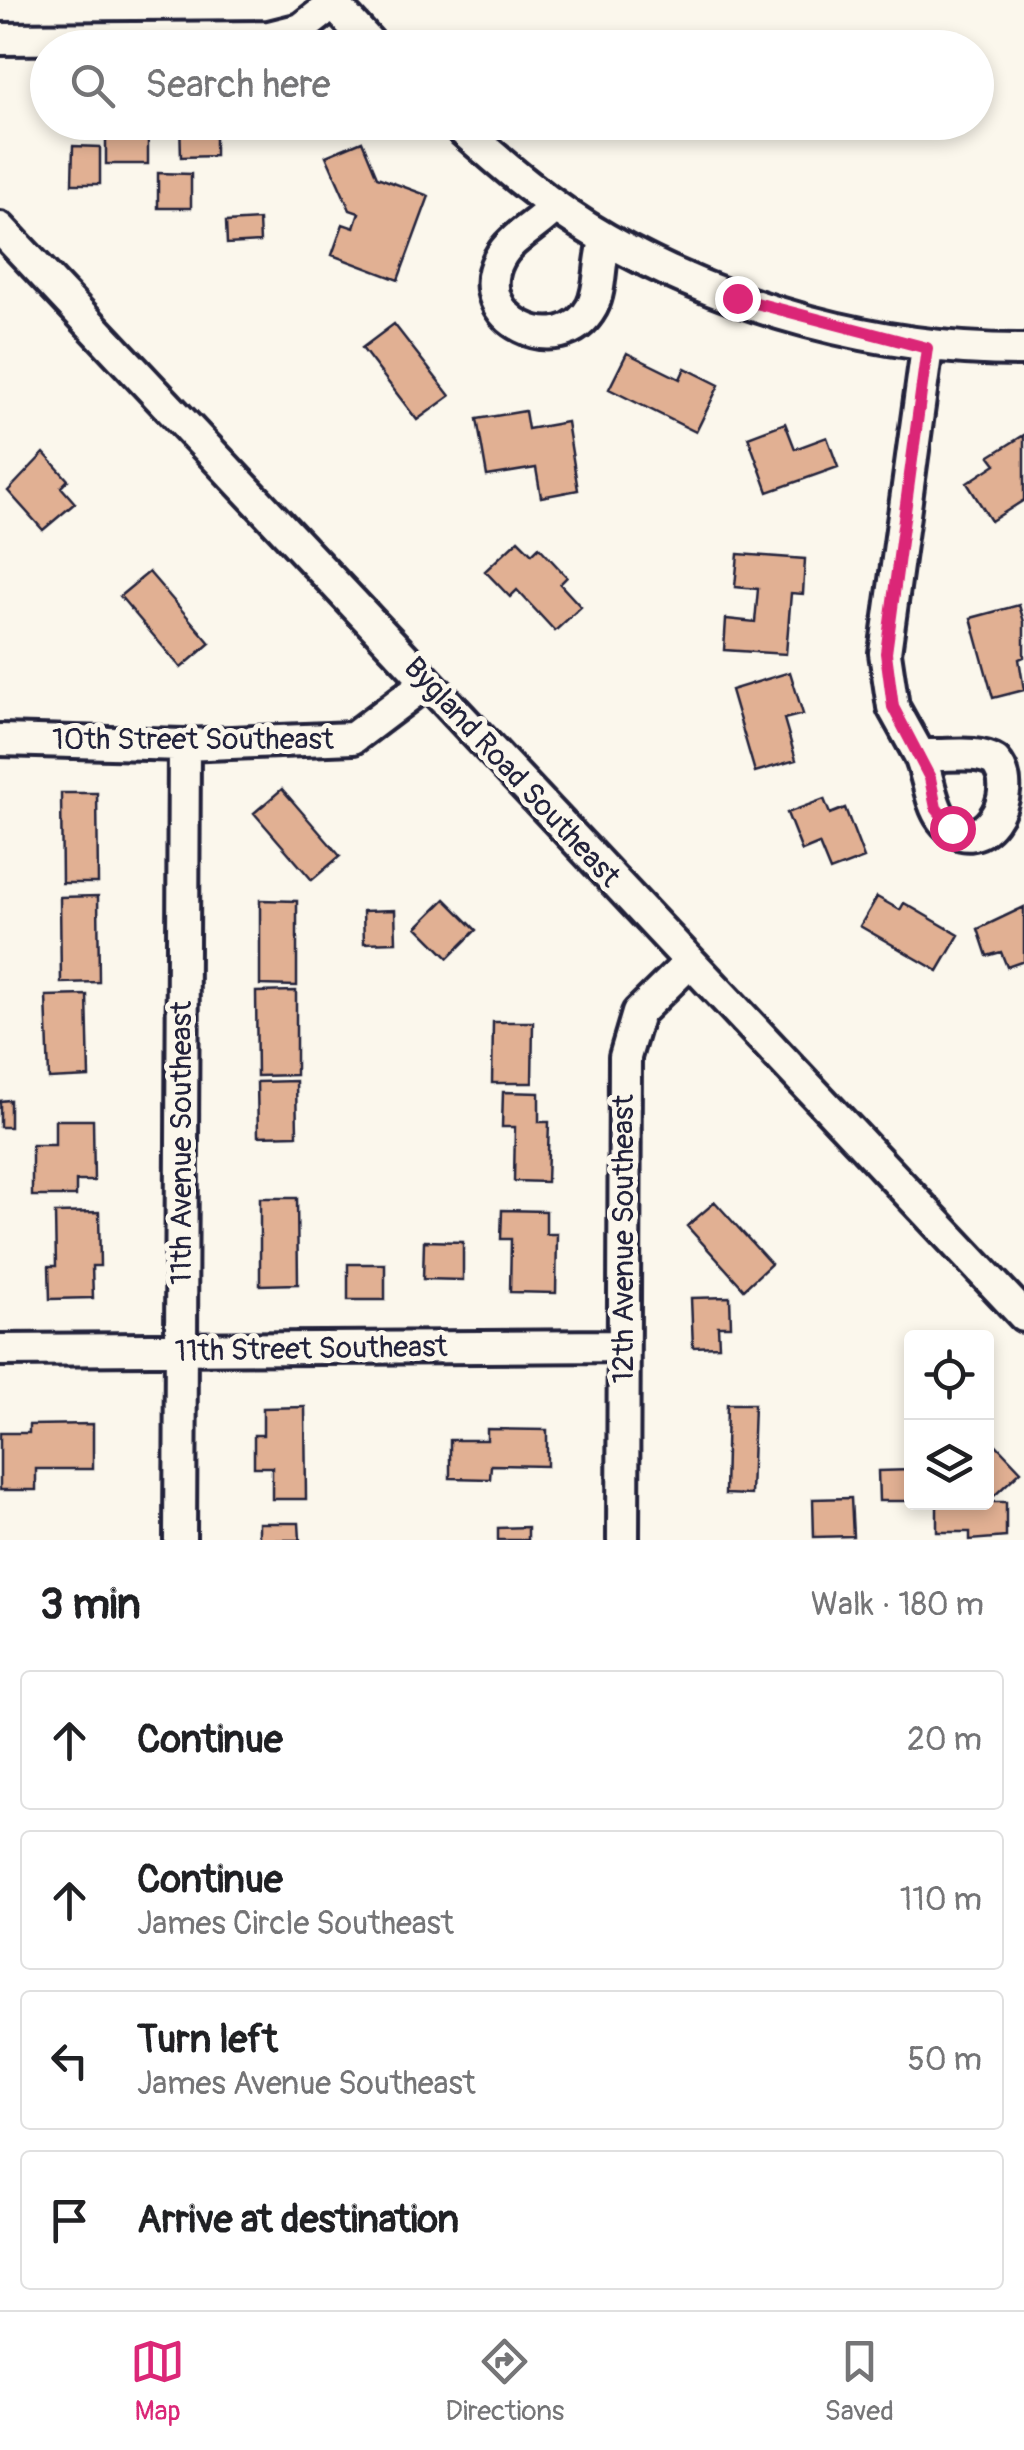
<!DOCTYPE html>
<meta charset="utf-8">
<style>
:root{--surface:#fff;--page:#f6f6f6;--text:#202124;--muted:#757577;--line:#e0e0e0;--accent:#db2777}
body{margin:0;font-family:Pangolin,sans-serif;background:var(--page);color:var(--text)}
.controls{position:absolute;right:30px;bottom:30px;display:grid;overflow:hidden;border-radius:10px;box-shadow:0 5px 15px #0003}
.controls button{width:90px;height:90px;display:grid;place-items:center;padding:0;border:0;border-bottom:2px solid var(--line);background:var(--surface);color:var(--text);font:50px sans-serif}
.stop{position:absolute;width:30px;height:30px;margin:-22px;border:8px solid #db2777;border-radius:50%;background:#fff}
.stop.end{background:#db2777;border-color:#fff;box-shadow:0 2px 10px #0008}
.list{margin:0;padding:0;list-style:none}
h2{display:flex;justify-content:space-between;align-items:center;height:130px;margin:0;padding:0 40px;font-size:42px}
h2 small{font-size:32px;font-weight:400;color:var(--muted)}
.list li{display:grid;grid-template-columns:65px 1fr auto;gap:30px;align-items:center;box-sizing:border-box;height:140px;margin:0 20px 20px;padding:0 20px;border:2px solid var(--line);border-radius:10px}
.list b{display:block;font-size:38px;white-space:nowrap}
.list p{margin:0;font-size:32px;white-space:nowrap;color:var(--muted)}
.list em{font-size:32px;font-style:normal;color:var(--muted)}
.icon{flex:none;width:55px;height:55px;fill:none;stroke:currentColor;stroke-width:2;stroke-linecap:round;stroke-linejoin:round}
.map{position:relative;flex:none;width:1024px;height:1540px;overflow:hidden}
.search{position:absolute;background:var(--surface);box-shadow:0 5px 15px #0003;left:30px;right:30px;top:30px;height:110px;display:flex;align-items:center;gap:25px;box-sizing:border-box;padding:0 35px;border-radius:55px;color:var(--muted);font-size:38px}
.sheet{height:770px;background:var(--surface)}
nav{display:flex;justify-content:space-around;align-items:center;box-sizing:border-box;height:140px;border-top:2px solid var(--line);background:var(--surface);font-size:28px;color:var(--muted)}
nav a{display:grid;justify-items:center;gap:5px}
nav .on{color:var(--accent)}
.map>svg:first-child{display:block}
</style>
<div class="map">
<svg width="1024" height="1540" viewBox="0 0 1024 1540">
<rect width="100%" height="100%" fill="#fbf7ec"/>
<filter id="ink" filterUnits="userSpaceOnUse"><feTurbulence type="fractalNoise" baseFrequency=".01" numOctaves="2"/><feDisplacementMap in="SourceGraphic" scale="20" xChannelSelector="R" yChannelSelector="G"/><feConvolveMatrix kernelMatrix="1 2 1 2 8 2 1 2 1" color-interpolation-filters="sRGB"/></filter>
<g filter="url(#ink)">
<!-- building -->
<path fill="#e1b093" stroke="#22223b" stroke-width="2.5" d="M 106,122 L 148,122 L 148,164 L 106,164 Z
M 180,122 L 215,122 L 215,156 L 181,157 Z
M 362,141 L 377,177 L 429,196 L 398,280 L 332,255 L 343,224 L 354,228 L 359,213 L 350,210 L 326,156 Z
M 73,146 L 100,147 L 100,184 L 72,184 Z
M 158,173 L 191,174 L 191,208 L 158,208 Z
M 259,220 L 260,242 L 227,244 L 226,222 Z
M 394,324 L 450,396 L 417,420 L 362,348 Z
M 627,353 L 680,379 L 685,368 L 719,385 L 696,432 L 609,389 Z
M 525,411 L 528,429 L 567,422 L 578,490 L 541,497 L 536,468 L 487,476 L 477,419 Z
M 785,423 L 795,449 L 827,437 L 838,467 L 768,492 L 748,437 Z
M 1024,435 L 1024,500 L 991,521 L 967,483 L 996,464 L 990,456 Z
M 44,453 L 68,480 L 61,487 L 75,503 L 43,530 L 8,491 Z
M 518,540 L 532,554 L 539,547 L 567,577 L 560,584 L 581,607 L 555,631 L 517,590 L 510,597 L 485,571 Z
M 738,554 L 805,559 L 803,594 L 791,593 L 786,654 L 724,650 L 726,619 L 755,622 L 758,589 L 735,587 Z
M 149,572 L 210,643 L 181,668 L 120,596 Z
M 1019,605 L 1024,622 L 1024,657 L 1019,659 L 1024,690 L 993,698 L 971,618 Z
M 790,672 L 803,714 L 784,719 L 796,760 L 755,772 L 731,690 Z
M 282,789 L 340,856 L 312,880 L 254,813 Z
M 61,793 L 97,793 L 98,883 L 62,883 Z
M 824,799 L 830,814 L 845,808 L 864,858 L 830,871 L 819,844 L 802,851 L 787,813 Z
M 98,896 L 99,982 L 61,983 L 60,897 Z
M 877,897 L 900,910 L 904,903 L 959,935 L 938,971 L 860,926 Z
M 445,899 L 476,930 L 448,958 L 417,927 Z
M 260,900 L 297,901 L 297,986 L 260,985 Z
M 1024,907 L 1024,961 L 1007,967 L 1001,952 L 987,956 L 978,929 Z
M 395,910 L 396,942 L 364,943 L 363,911 Z
M 296,991 L 296,1075 L 257,1076 L 256,992 Z
M 87,995 L 89,1077 L 49,1079 L 46,996 Z
M 493,1022 L 533,1022 L 532,1083 L 492,1083 Z
M 296,1081 L 297,1135 L 258,1136 L 257,1082 Z
M 503,1092 L 539,1093 L 539,1122 L 549,1122 L 547,1182 L 514,1181 L 515,1127 L 502,1127 Z
M 10,1100 L 10,1127 L 0,1127 L 0,1101 Z
M 55,1120 L 93,1120 L 94,1181 L 76,1181 L 76,1196 L 32,1196 L 32,1145 L 55,1145 Z
M 260,1198 L 297,1198 L 298,1284 L 260,1285 Z
M 715,1202 L 771,1264 L 744,1289 L 687,1226 Z
M 502,1210 L 546,1211 L 546,1234 L 557,1234 L 556,1293 L 510,1292 L 511,1239 L 501,1239 Z
M 99,1212 L 100,1266 L 92,1266 L 93,1298 L 50,1299 L 49,1266 L 56,1266 L 55,1213 Z
M 424,1241 L 463,1242 L 463,1280 L 423,1279 Z
M 348,1264 L 385,1264 L 385,1300 L 348,1300 Z
M 730,1297 L 731,1326 L 718,1326 L 719,1346 L 693,1347 L 691,1298 Z
M 727,1404 L 754,1404 L 751,1495 L 725,1494 Z
M 305,1407 L 306,1499 L 272,1499 L 272,1467 L 254,1467 L 254,1435 L 263,1435 L 263,1408 Z
M 93,1424 L 93,1469 L 36,1469 L 36,1490 L 0,1490 L 0,1433 L 29,1433 L 29,1425 Z
M 487,1429 L 547,1430 L 547,1466 L 491,1465 L 490,1479 L 450,1478 L 450,1440 L 487,1440 Z
M 986,1434 L 1021,1471 L 993,1497 L 986,1490 Z
M 912,1470 L 912,1501 L 879,1501 L 878,1471 Z
M 851,1498 L 853,1536 L 814,1537 L 813,1499 Z
M 937,1502 L 1006,1502 L 1006,1537 L 970,1540 L 970,1532 L 937,1532 Z
M 259,1523 L 299,1523 L 300,1540 L 259,1540 Z
M 528,1527 L 528,1540 L 498,1540 L 498,1528 Z"/>
<g fill="none" stroke-linecap="round" stroke-linejoin="round">
<!-- minor casing -->
<g stroke="#22223b" stroke-width="38">
<path id="minor" d="M 330,0 L 374,48
M 0,39 L 269,37 L 301,29 L 333,4
M 454,122 C 502,165 550,207 606,239 C 730,310 882,351 1024,350
M 555,206 C 539,225 511,236 499,259 C 468,318 560,365 592,307 C 602,287 598,261 606,239
M 0,228 L 1024,1316
M 0,740 L 184,745 L 353,738 L 427,682
M 919,754 L 893,707 L 885,653 L 927,348
M 919,754 C 943,758 975,749 995,761 C 1024,793 979,867 942,819 C 930,803 928,773 919,754 Z
M 0,1350 L 622,1346
M 180,1540 L 184,745
M 623,1540 L 625,1057 L 638,1013 L 690,962"/>
</g>
<!-- minor -->
<use href="#minor" stroke="#fbf7ec" stroke-width="30"/>
</g>
</g>
<g fill="none" stroke-linecap="round" stroke-linejoin="round" filter="url(#ink)">
<!-- route -->
<path stroke="#db2777" stroke-width="12" d="M 737,298 L 927,348 L 886,653 L 893,707 L 930,778 L 936,808 L 952,828"/>
</g>
<g text-anchor="middle" dominant-baseline="central" stroke-width="10" stroke-linejoin="round" paint-order="stroke">
<!-- street labels -->
<g font-size="30" fill="#22223b" stroke="#fbf7ec">
<text x="193" y="739">10th Street Southeast</text>
<text transform="translate(512 772) rotate(47)">Bygland Road Southeast</text>
<text transform="translate(181 1143) rotate(-90)">11th Avenue Southeast</text>
<text transform="translate(623 1239) rotate(-90)">12th Avenue Southeast</text>
<text transform="translate(311 1349) rotate(-1)">11th Street Southeast</text>
</g>
</g>
</svg>
<div class="controls">
<button><svg class="icon" aria-label="locate" viewBox="0 0 24 24"><circle cx="12" cy="12" r="6"/><path d="M12 2v4M12 18v4M2 12h4M18 12h4"/></svg></button>
<button><svg class="icon" aria-label="layers" viewBox="0 0 24 24"><path d="M12 4l9 5-9 5-9-5zM3 14l9 5 9-5"/></svg></button>
</div>
<div class="stop" style="left:952px;top:828px"></div>
<div class="stop end" style="left:737px;top:298px"></div>
<div class="search"><svg class="icon" aria-label="search" viewBox="0 0 24 24"><circle cx="10" cy="10" r="6"/><path d="M15 15l6 6"/></svg>Search here</div>
</div>
<section class="sheet">
<h2>3 min<small>Walk · 180 m</small></h2>
<ul class="list">
<li><svg class="icon" aria-label="ahead" viewBox="0 0 24 24"><path d="M12 20V5M6 11l6-6 6 6"/></svg><div><b>Continue</b></div><em>20 m</em></li>
<li><svg class="icon" aria-label="ahead" viewBox="0 0 24 24"><path d="M12 20V5M6 11l6-6 6 6"/></svg><div><b>Continue</b><p>James Circle Southeast</p></div><em>110 m</em></li>
<li><svg class="icon" aria-label="left" viewBox="0 0 24 24"><path d="M17 20v-9H6M10 6l-5 5 5 5"/></svg><div><b>Turn left</b><p>James Avenue Southeast</p></div><em>50 m</em></li>
<li><svg class="icon" aria-label="arrive" viewBox="0 0 24 24"><path d="M6 21V4h12l-3 4 3 4H6"/></svg><div><b>Arrive at destination</b></div></li>
</ul>
</section>
<nav>
<a class="on"><svg class="icon" aria-label="map" viewBox="0 0 24 24"><path d="M3 6l6-2 6 2 6-2v14l-6 2-6-2-6 2zM9 4v14M15 6v14"/></svg>Map</a>
<a><svg class="icon" aria-label="directions" viewBox="0 0 24 24"><path d="M12 3l9 9-9 9-9-9zM9 14v-3h6M13 9l2 2-2 2"/></svg>Directions</a>
<a><svg class="icon" aria-label="saved" viewBox="0 0 24 24"><path d="M7 4h10v16l-5-4-5 4z"/></svg>Saved</a>
</nav>
